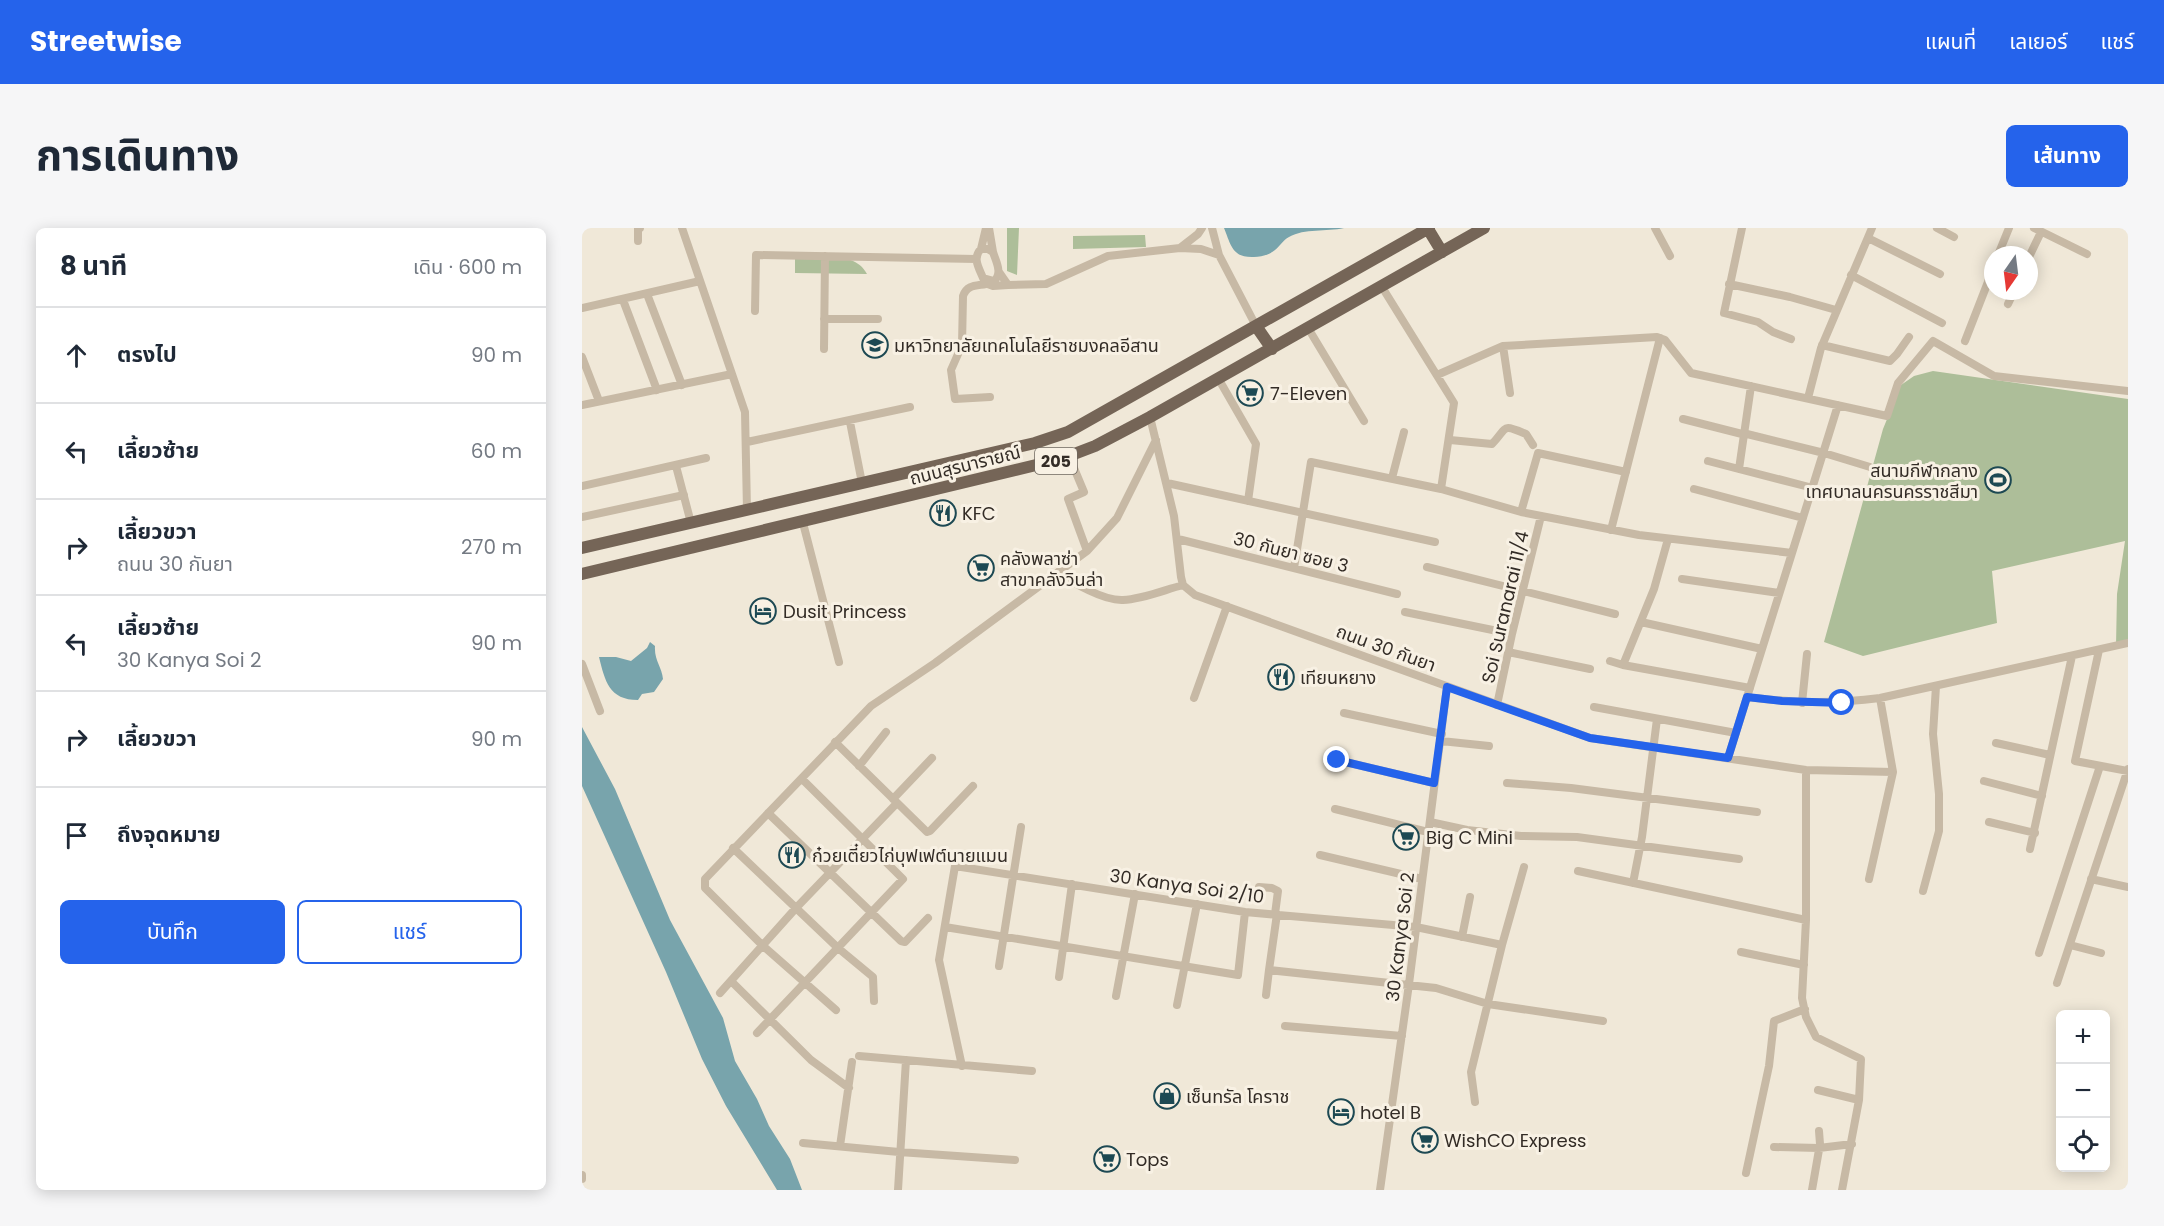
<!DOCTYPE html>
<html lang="th">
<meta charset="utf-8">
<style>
:root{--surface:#fff;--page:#f6f6f7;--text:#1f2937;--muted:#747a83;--line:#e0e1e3;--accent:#2563eb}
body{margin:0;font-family:Poppins,"Noto Sans Thai",sans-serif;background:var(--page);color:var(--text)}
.controls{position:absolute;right:18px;bottom:18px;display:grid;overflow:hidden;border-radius:9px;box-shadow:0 3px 15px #0003}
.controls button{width:54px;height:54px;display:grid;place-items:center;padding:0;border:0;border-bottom:2px solid var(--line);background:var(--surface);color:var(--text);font:30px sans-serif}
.compass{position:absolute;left:1402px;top:18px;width:54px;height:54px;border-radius:50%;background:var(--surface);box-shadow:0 3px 15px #0003;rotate:194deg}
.stop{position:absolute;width:18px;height:18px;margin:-14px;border:4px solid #2563eb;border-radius:50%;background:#fff}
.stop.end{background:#2563eb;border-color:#fff;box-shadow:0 2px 6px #0008}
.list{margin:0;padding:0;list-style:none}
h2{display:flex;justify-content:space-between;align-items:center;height:78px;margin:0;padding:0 24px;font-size:26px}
h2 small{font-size:20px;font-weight:400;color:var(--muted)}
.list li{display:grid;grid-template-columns:39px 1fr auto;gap:18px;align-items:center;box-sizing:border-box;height:96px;padding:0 24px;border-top:2px solid var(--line)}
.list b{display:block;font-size:22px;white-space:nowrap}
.list p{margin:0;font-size:20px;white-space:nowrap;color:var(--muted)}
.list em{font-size:20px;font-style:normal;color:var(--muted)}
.actions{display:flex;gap:12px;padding:18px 24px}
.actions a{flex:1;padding:14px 0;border:2px solid var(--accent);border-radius:9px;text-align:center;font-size:21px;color:var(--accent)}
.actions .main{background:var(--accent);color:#fff}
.icon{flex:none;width:33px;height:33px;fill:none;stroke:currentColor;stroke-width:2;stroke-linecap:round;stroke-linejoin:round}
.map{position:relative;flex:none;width:1546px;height:962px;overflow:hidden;border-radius:9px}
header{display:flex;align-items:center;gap:36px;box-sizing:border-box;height:84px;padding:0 30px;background:var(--accent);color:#fff}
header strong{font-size:28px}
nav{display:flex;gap:33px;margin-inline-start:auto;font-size:21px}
.intro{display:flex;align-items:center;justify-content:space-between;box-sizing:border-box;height:144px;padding:0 36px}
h1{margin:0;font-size:42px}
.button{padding:15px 27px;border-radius:9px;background:var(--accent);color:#fff;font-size:21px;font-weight:700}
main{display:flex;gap:36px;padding:0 36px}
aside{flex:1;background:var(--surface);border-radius:9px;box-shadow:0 3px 15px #0003}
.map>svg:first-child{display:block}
</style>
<header>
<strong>Streetwise</strong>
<nav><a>แผนที่</a><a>เลเยอร์</a><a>แชร์</a></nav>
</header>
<div class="intro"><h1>การเดินทาง</h1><a class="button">เส้นทาง</a></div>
<main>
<aside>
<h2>8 นาที<small>เดิน · 600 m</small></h2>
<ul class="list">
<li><svg class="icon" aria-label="ahead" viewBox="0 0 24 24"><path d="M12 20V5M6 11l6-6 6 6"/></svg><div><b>ตรงไป</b></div><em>90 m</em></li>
<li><svg class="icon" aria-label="left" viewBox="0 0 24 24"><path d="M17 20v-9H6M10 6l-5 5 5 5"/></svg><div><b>เลี้ยวซ้าย</b></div><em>60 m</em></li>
<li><svg class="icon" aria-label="right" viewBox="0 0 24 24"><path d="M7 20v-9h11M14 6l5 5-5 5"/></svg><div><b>เลี้ยวขวา</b><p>ถนน 30 กันยา</p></div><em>270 m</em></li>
<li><svg class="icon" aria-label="left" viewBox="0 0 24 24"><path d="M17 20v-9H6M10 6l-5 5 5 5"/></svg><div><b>เลี้ยวซ้าย</b><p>30 Kanya Soi 2</p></div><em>90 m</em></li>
<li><svg class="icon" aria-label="right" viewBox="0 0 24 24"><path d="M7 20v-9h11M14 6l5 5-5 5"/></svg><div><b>เลี้ยวขวา</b></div><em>90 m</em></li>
<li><svg class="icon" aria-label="arrive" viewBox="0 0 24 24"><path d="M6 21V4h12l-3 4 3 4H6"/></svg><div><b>ถึงจุดหมาย</b></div></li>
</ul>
<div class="actions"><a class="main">บันทึก</a><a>แชร์</a></div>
</aside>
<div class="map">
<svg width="1546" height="962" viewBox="0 0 1546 962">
<rect width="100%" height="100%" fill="#f0e8d8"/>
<!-- green -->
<path fill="#adbe99" d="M 425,0 L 437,0 L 435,47 L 425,43 Z
M 563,7 L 564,19 L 491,21 L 491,8 Z
M 213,30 C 236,30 273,22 285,46 L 213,45 Z
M 1351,143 L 1546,171 L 1546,415 L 1534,418 L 1535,366 L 1543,313 L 1410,343 L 1415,395 L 1281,428 L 1242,414 L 1301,201 L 1319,157 L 1332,148 Z"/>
<!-- water -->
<path fill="#78a4ac" d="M 642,0 L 762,0 C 744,4 723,0 707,9 C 701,12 698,18 693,22 C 687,27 679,29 672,29 C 650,30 649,17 642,0 Z
M 68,414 L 73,418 C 72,432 80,439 81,451 L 72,464 L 60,466 L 56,472 C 27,472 23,453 17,429 L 34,429 L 49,433 L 65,420 Z
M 0,499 L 33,561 L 88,692 L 141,790 L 153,833 L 175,871 L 187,898 L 208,931 L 220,962 L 195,962 L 144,878 L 120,831 L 84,744 L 0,558 Z"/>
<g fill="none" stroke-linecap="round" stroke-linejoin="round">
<!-- minor -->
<path stroke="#c7b9a5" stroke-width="8" d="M 100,0 L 163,184 L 165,282
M 407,0 L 411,24
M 630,0 L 637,27 L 674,98
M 1073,0 L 1088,28
M 1160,0 L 1142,85 L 1176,94 L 1191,104 L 1209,111
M 1355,0 L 1372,9
M 1452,0 L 1505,26
M 1286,10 L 1358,46
M 56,13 L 56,0 L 58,0
M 598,20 L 616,6 L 620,0
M 399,21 L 406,21 L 411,24 C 414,34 421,45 412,53 L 401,50 C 397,40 390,30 399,21 Z
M 399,21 L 404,0
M 1416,27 L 1427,0
M 1447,29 L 1459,4
M 1269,47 L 1360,95
M 403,55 L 411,58 L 426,57 L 417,44
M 404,56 C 393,58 385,57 381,68 L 380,117 L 369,142 L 373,171 L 408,169
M 1147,56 L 1208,69 L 1254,82
M 426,57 L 464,56 L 526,28 L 598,20 L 619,21 L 637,27
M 800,59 L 872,175 L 859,261 L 939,284 L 1057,307 L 1210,325 L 1146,530
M 65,66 L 100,157
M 41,72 L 75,162
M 1426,76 L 1432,63
M 0,80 L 118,53
M 173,83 L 174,27 L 394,31
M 242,91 L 296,91
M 726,100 L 782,193
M 1383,113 L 1411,41
M 1240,117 L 1308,133 L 1315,126 L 1327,109
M 921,118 L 928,165
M 242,121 L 243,28
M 0,129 L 17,173
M 855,147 L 921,118 L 1075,109 L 1083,112 L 1109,145 L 1305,188 L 1316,155 L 1351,113 L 1412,148 L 1546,163
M 636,150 L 674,216 L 666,273
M 1226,170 L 1239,120 L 1290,0
M 0,177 L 150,146
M 568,189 L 592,288 L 599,349 L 601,357 L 613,367 L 1008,510 L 1224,542 L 1311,544
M 1101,191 L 1160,206
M 268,194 L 280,255
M 1161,205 L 1242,225 L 1288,239
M 868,212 L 910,216 C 926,200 918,195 944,206 L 951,217
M 165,214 L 328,179
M 487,228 L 502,264 L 486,271 L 505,323
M 1126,233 L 1231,260
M 94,238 L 109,295
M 1157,241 L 1169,158
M 810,250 L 822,204
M 585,255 L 853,314
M 0,258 L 124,230
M 1112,261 L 1221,290
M 939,284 L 956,225 L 1044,244
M 0,289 L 102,267
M 221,295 L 257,434
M 1029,302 L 1078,110
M 596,311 L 815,366
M 1210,325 L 1256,177
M 845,339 L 1033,386
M 712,340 L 729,234 L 859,261
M 476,344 C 491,355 522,373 541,372 C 561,371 582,362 601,357
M 1100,351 L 1197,365
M 823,384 L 930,406
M 1059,394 L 1180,421
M 1517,422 L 1493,533 L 1546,543
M 926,424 L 1008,441
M 1028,433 L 1041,437 L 1168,460
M 0,436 L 18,483
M 1041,437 L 1072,361 L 1086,311
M 1165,469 C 1212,475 1251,476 1298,470 L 1546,415
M 612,470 L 645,378
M 1220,475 L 1225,426
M 915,477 L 930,406 L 959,288
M 1012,479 L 1154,505
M 762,485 L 860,506
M 859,513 L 907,518
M 253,514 L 345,604 L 348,603 L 391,558
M 1414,515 L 1468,527
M 755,532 L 852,555
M 277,538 L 304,504
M 1224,542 L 1224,692 L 1220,770 L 1224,789 L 1234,809 L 1279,831 L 1277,872 L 1260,962
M 1402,553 L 1460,568
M 925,555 L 989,560 L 1175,584
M 311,571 L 350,530
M 753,581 L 846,604
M 186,585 L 319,713 L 323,714 L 346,690
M 848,594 L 885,602 L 939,608 L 995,609 L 1157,631
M 1407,594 L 1453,605
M 151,620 L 256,720 L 291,749 L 292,773
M 1448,621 L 1490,428
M 738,627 L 840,651
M 996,643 L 1224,692
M 1287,651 L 1311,544 L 1298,470
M 1509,651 L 1546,659
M 1051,655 L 1060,609 L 1075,491
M 677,659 L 690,660 L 696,663 L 693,686
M 1341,663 L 1357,603 L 1357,566 L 1351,506 L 1354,458
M 695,686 L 687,742 L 854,760 L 906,776 L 1021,793
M 363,699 L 656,747 L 663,684
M 880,709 L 888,669
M 1488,717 L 1519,725
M 1159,724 L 1222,737
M 1457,725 L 1518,538
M 417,738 L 439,599
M 477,749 L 490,656
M 149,753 L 229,832 L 267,860
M 1475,755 L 1546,541
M 138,765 L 214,680 L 315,575
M 684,767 L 687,742
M 534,768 L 553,666
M 595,777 L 615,676
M 254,782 L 180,717 L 123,660 L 123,651 L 289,478 L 353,435 L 505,323 L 535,290 L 574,212
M 703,798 L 820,808
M 175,805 L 321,651 L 220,551
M 277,828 L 450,843
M 380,838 L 357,732 L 373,638 L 663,684 L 834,699 L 920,717
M 1236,862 L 1277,872
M 893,874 L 889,844 L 920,717 L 942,639
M 221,915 L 317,924 L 433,932
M 258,918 L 270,834
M 1192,919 L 1237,920 L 1270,916
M 1164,945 L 1187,838 L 1192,793 L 1223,781
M 0,947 L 0,951
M 316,962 L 324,832
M 798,962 L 827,756 L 865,459
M 1230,962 L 1238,916 L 1237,903"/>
<!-- primary -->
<path stroke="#756557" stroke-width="12" d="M 846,1 L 860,24
M 674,98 L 690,121
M 0,320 L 453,215 L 486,204 L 847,0
M 0,346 L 479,231 L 513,218 L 568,189 L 902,0"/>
</g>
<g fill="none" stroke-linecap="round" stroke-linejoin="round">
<!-- route -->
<path stroke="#2563eb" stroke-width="8" d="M 755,532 L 852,555 L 865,459 L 1008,510 L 1146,530 L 1165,469 L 1200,473 L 1260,475"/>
</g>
<!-- icons -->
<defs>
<g id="university-ring" transform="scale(1.35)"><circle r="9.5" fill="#f8f1e4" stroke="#1d4953" stroke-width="1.5"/><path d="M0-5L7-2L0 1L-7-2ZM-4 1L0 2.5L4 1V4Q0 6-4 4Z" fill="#1d4953"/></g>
<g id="supermarket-ring" transform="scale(1.35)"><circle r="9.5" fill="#f8f1e4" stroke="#1d4953" stroke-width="1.5"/><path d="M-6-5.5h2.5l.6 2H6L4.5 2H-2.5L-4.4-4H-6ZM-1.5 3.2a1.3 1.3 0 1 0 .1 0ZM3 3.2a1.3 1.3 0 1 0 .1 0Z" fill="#1d4953"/></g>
<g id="stadium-ring" transform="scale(1.35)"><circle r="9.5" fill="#f8f1e4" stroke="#1d4953" stroke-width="1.5"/><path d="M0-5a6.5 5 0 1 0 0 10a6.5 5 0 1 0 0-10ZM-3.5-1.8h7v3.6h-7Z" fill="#1d4953"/></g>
<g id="restaurant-ring" transform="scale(1.35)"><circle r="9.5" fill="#f8f1e4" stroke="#1d4953" stroke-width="1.5"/><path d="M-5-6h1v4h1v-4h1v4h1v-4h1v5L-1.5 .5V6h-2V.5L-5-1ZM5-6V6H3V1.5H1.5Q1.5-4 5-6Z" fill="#1d4953"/></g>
<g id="hotel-ring" transform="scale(1.35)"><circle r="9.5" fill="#f8f1e4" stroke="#1d4953" stroke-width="1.5"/><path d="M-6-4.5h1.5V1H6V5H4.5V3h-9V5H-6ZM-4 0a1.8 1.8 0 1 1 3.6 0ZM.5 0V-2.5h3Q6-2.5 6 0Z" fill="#1d4953"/></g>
<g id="shop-ring" transform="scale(1.35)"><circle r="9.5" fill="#f8f1e4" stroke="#1d4953" stroke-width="1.5"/><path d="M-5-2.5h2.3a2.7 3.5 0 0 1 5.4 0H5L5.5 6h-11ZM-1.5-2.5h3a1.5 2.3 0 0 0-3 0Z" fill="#1d4953"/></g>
</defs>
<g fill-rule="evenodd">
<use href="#university-ring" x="293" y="117"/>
<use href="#supermarket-ring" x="668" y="165"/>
<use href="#stadium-ring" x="1416" y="252"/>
<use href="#restaurant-ring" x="361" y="285"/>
<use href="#supermarket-ring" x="399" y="340"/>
<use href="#hotel-ring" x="181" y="383"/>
<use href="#restaurant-ring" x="699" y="449"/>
<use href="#supermarket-ring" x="824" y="609"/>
<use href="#restaurant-ring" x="210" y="627"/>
<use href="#shop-ring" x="585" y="868"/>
<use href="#hotel-ring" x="759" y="884"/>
<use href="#supermarket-ring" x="843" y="912"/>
<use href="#supermarket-ring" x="525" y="931"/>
</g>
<g text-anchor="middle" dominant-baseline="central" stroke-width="6" stroke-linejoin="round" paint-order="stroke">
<!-- shield labels -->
<rect fill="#f8f1e4" stroke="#6e675f" stroke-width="1.5" x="453" y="220" width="42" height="26" rx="4.5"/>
<g font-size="16" font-weight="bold" fill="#332c26">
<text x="474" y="233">205</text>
</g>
<!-- poi labels -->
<g font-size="18" fill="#332c26" stroke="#f8f1e4" text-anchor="start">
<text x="312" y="117">มหาวิทยาลัยเทคโนโลยีราชมงคลอีสาน</text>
<text x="688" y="165">7-Eleven</text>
<text x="1396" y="242" text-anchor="end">สนามกีฬากลาง<tspan x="1396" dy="21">เทศบาลนครนครราชสีมา</tspan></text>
<text x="380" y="285">KFC</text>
<text x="418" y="330">คลังพลาซ่า<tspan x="418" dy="21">สาขาคลังวินล่า</tspan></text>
<text x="201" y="383">Dusit Princess</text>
<text x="718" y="449">เทียนหยาง</text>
<text x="844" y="609">Big C Mini</text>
<text x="230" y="627">ก๋วยเตี๋ยวไก่บุฟเฟต์นายแมน</text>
<text x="604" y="868">เซ็นทรัล โคราช</text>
<text x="778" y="884">hotel B</text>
<text x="862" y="912">WishCO Express</text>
<text x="544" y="931">Tops</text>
</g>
<!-- street labels -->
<g font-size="18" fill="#332c26" stroke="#f8f1e4">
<text transform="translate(383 237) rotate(-14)">ถนนสุรนารายณ์</text>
<text transform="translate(709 324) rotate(14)">30 กันยา ซอย 3</text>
<text transform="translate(923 379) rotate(-77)">Soi Suranarai 11/4</text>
<text transform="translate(804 420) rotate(20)">ถนน 30 กันยา</text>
<text transform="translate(605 658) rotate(8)">30 Kanya Soi 2/10</text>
<text transform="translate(818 709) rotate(-83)">30 Kanya Soi 2</text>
</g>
</g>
</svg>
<div class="controls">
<button>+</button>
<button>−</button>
<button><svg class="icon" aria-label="locate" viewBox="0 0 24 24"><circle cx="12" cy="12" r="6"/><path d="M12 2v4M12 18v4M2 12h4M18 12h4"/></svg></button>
</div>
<svg class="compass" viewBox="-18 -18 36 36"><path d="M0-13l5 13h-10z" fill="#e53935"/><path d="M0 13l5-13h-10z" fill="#747a83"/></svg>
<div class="stop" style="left:1260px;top:475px"></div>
<div class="stop end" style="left:755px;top:532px"></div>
</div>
</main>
